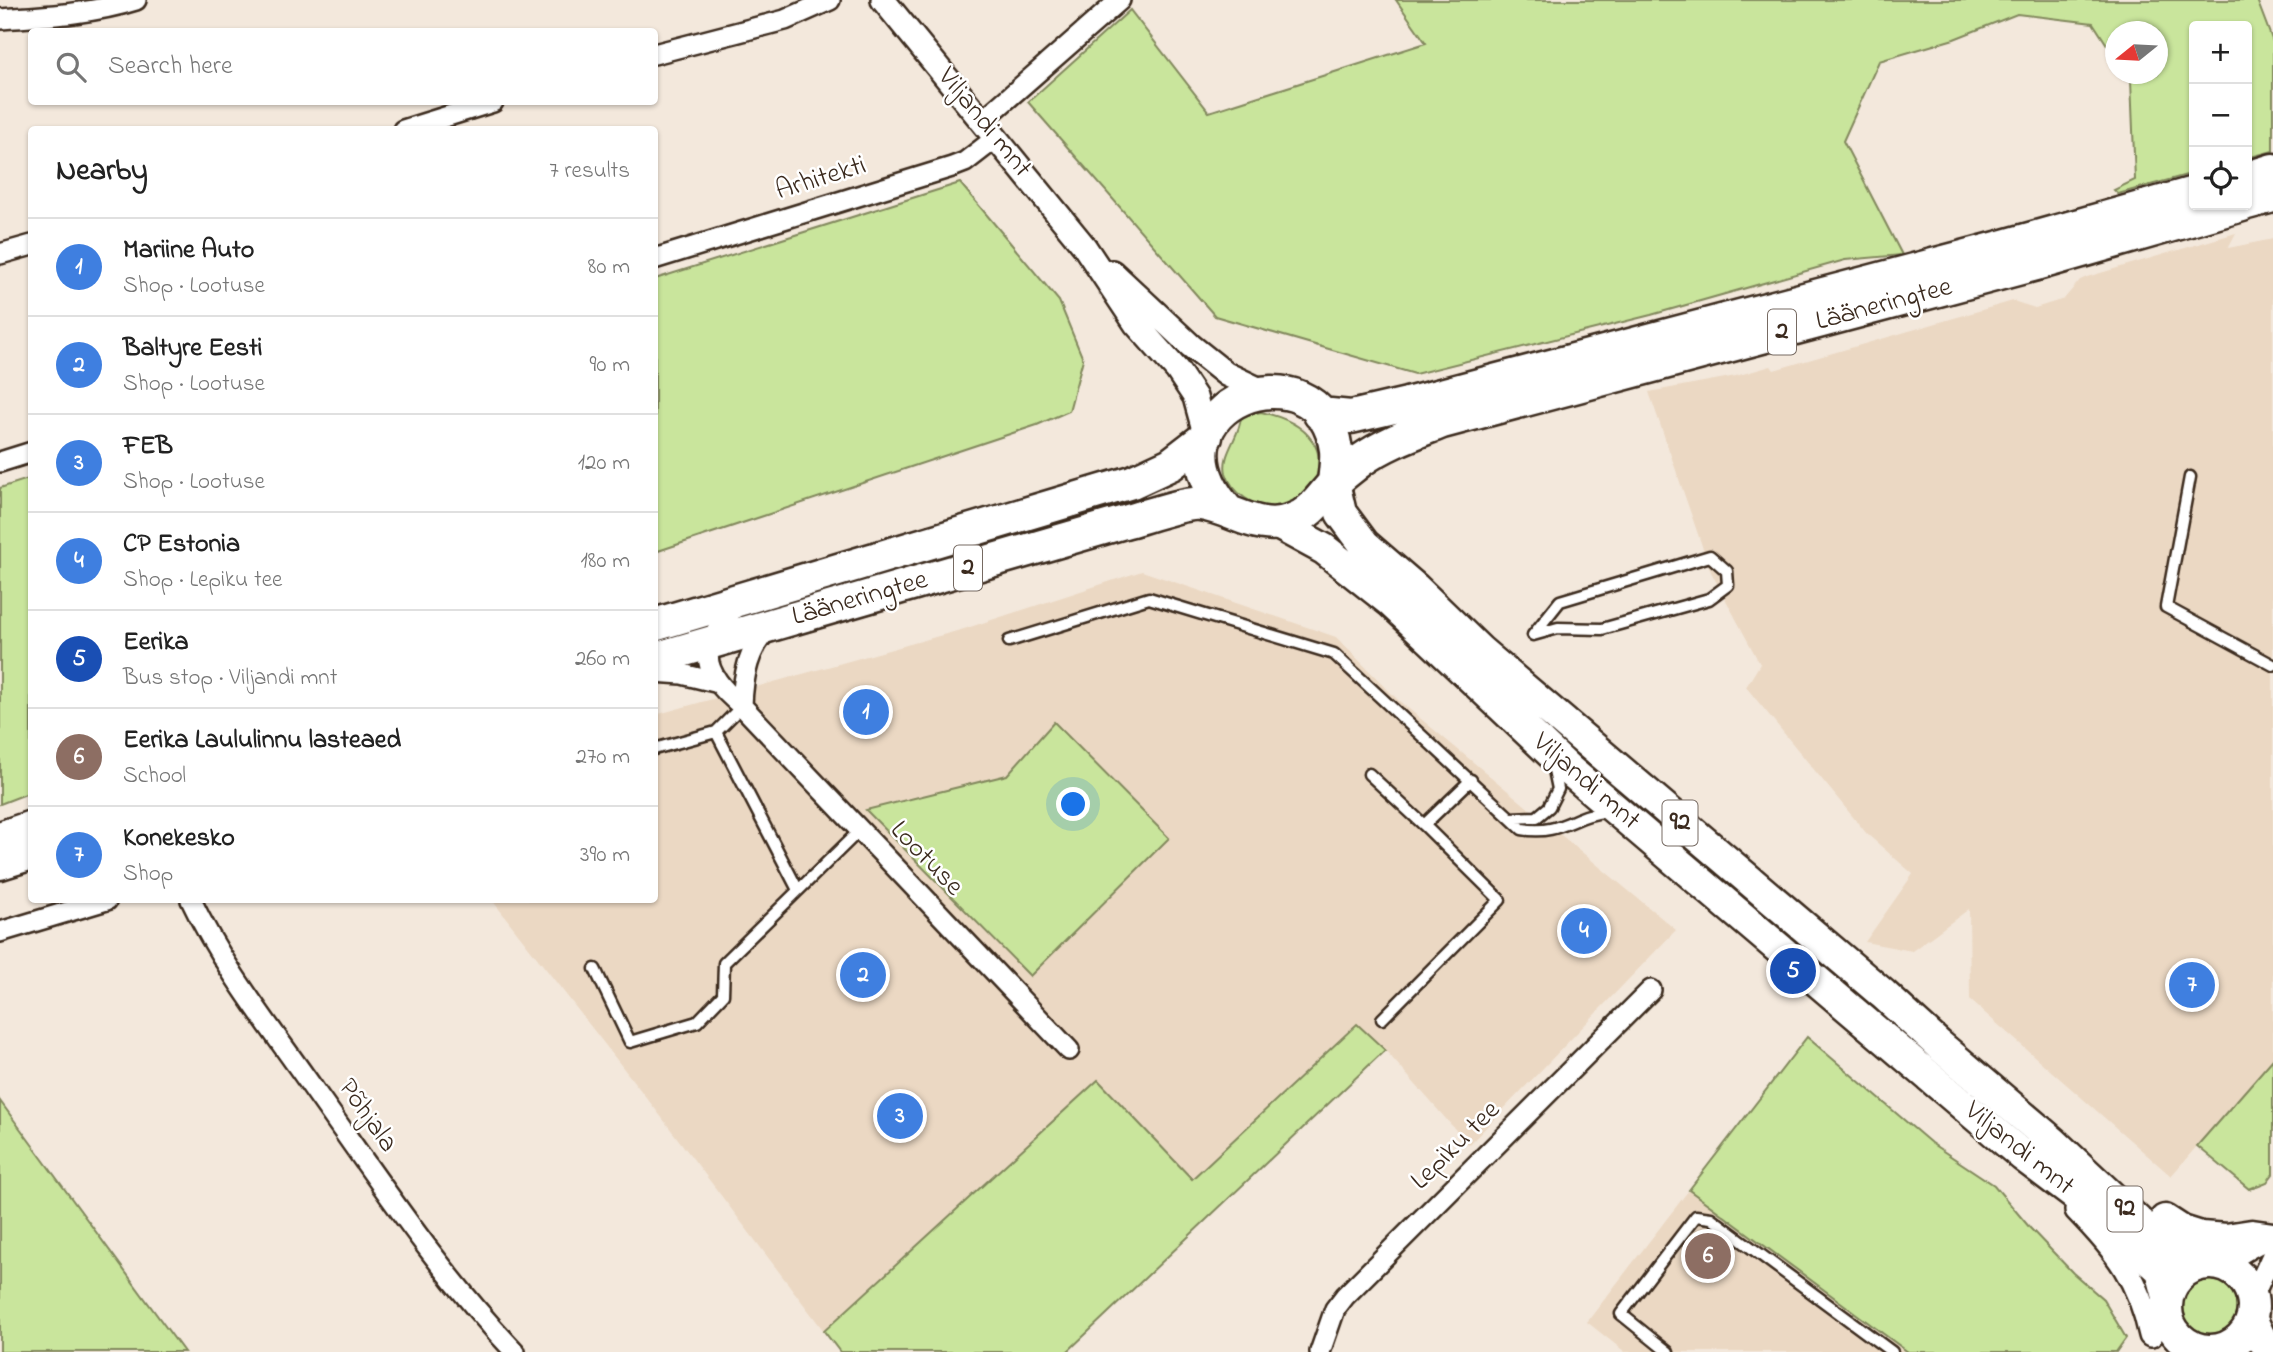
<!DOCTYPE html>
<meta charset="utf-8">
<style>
:root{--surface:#fff;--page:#f6f6f6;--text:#222;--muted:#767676;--line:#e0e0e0;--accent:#1f6fb2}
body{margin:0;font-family:"Indie Flower",sans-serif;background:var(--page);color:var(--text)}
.controls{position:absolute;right:21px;top:21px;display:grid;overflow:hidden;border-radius:7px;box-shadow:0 2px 5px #0004}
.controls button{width:63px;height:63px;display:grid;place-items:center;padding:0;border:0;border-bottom:2px solid var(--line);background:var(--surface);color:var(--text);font:35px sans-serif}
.compass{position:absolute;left:2105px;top:21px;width:63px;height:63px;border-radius:50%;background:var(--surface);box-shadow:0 2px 5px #0004;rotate:252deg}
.you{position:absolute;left:1074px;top:805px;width:24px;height:24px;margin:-18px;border:5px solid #fff;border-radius:50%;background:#1a73e8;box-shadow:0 0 0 10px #1a73e833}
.badge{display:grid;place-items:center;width:46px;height:46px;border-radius:50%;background:var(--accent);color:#fff;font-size:23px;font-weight:700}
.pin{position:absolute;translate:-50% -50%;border:4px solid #fff;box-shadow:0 2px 7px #0006}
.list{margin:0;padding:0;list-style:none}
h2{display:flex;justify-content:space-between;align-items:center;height:91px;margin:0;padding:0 28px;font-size:30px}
h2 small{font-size:23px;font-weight:400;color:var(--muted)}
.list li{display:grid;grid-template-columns:46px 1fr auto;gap:21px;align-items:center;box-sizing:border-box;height:98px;padding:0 28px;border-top:2px solid var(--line)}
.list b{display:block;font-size:26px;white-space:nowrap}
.list p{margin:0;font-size:23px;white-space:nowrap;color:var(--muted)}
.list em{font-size:23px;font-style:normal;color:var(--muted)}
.icon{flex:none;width:38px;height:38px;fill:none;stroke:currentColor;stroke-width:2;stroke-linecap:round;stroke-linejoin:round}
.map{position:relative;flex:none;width:2273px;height:1352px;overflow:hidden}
.search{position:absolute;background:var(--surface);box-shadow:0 2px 5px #0004;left:28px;top:28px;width:630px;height:77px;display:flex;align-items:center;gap:18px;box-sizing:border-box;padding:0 24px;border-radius:7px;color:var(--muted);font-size:26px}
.panel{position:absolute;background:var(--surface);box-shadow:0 2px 5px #0004;left:28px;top:126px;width:630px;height:777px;border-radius:7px}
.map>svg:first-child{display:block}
</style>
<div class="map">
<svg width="2273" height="1352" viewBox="0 0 2273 1352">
<rect width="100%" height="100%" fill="#f3e8dc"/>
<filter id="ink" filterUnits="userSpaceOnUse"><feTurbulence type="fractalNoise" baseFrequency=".0143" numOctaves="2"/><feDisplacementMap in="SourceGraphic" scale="14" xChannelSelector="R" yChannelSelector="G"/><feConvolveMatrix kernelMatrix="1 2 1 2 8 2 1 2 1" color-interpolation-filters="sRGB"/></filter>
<g filter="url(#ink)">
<!-- built -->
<path fill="#ebd8c3" d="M 2236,233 L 2228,248 L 2273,239 L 2273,1059 L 2171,1176 L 1970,1000 L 1969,909 L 1912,951 L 1865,942 L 1913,874 L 1867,834 L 1746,687 L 1760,664 L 1711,572 L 1649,392 L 1736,376 L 1771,366 L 1774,370 L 2013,301 L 2035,308 L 2064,299 L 2080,280 L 2087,277 Z
M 1142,571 L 1336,637 L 1398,700 L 1676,930 L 1469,1145 L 1385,1050 L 1357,1024 L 1192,1179 L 1098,1080 L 824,1331 L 656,1110 L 492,900 L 654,900 L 655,715 L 964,629 Z
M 1689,1190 L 1908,1352 L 1625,1352 L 1587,1322 Z"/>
<!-- green -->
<path fill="#c9e59c" stroke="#82885d" stroke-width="2" d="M 1396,0 L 2257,0 L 2273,42 L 2273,151 L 2247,158 L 2247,26 L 2194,26 L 2194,173 L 2118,194 L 2114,190 L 2135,180 L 2131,80 L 2127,74 L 2158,74 L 2158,32 L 2116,32 L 2115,57 L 2093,23 L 2017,14 L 1954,39 L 1879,61 L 1843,141 L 1902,255 L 1845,260 L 1651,315 L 1415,374 L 1215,316 L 1028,102 L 1130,10 L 1209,112 L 1426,43 Z
M 960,183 L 1059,301 L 1083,359 L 1069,411 L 1037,425 L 655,552 L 655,279 Z
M 1261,412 C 1369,435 1304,538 1245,498 C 1236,492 1229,483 1226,473 C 1221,453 1241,436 1241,416 Z
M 31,478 L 31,792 L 0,804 L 0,488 Z
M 1054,722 L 1169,838 L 1030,976 L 866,810 L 1007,775 Z
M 1357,1024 L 1385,1050 L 1067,1352 L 840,1352 L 824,1331 L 1098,1080 L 1192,1179 Z
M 1807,1037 L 1931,1143 L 1994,1185 L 2030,1228 L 2073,1273 L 2103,1299 L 2126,1338 L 2116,1352 L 1908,1352 L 1689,1190 Z
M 2273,1059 L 2273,1174 L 2267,1182 L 2249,1189 L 2197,1146 Z
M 0,1101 L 184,1352 L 0,1352 Z
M2178 1306a30 30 0 1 1 60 0a30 30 0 1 1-60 0Z"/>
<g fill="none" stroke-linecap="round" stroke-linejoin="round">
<!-- service casing -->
<g stroke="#3b2a1e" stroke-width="15">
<path id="service" d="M 2190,477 L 2166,607 L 2273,665
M 1710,556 L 1727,571 L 1728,585 L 1709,599 L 1602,629 L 1558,628 L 1533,635 L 1560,601 Z
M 1009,641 L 1149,598 L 1334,654 L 1522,829 C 1562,836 1574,813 1608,812
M 716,732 L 742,706
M 654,749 L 716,732 L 798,890
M 1369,774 L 1424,825
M 1511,818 L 1537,817 L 1549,807 L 1558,789 L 1553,765
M 595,969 L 630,1042 L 697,1022 L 723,995 L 724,963 L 860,830
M 1382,1019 L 1500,900 L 1424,825 L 1471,780
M 1668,1352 L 1621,1314 L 1696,1216 L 1711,1218 L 1892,1352"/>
</g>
<!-- minor casing -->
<g stroke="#3b2a1e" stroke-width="24">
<path id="minor" d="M 0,19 C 46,16 92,14 136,0
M 654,54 L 785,20 L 830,0
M 982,121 L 1120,0
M 403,130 L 493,102
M 0,254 L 32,245
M 654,259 L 952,167 L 965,162 L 996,138
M 0,462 L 32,452
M 739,603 C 700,644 695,668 742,706 L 1069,1050
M 654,672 L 682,674 L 715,682
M 742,706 C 743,676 748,648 770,627
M 191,900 C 223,968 272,1029 315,1091 C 379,1181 439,1272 515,1352
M 0,932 L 107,900
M 2221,1265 C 2238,1257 2252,1245 2269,1239
M 2253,1297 L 2273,1253
M 1320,1352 L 1335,1309 L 1345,1296 L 1651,990"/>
</g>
<!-- tertiary casing -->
<g stroke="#3b2a1e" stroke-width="28">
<path id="tertiary" d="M 883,0 L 1084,246 L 1136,324 L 1177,370 L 1195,397 L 1206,437
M 1112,272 L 1191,346 L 1226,374 L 1262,391
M 2077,1210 C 2117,1251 2139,1279 2151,1335
M 2186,1352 L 2196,1348"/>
</g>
<!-- primary casing -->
<g stroke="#3b2a1e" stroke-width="35">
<path id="primary" d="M 1334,483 L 1341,513 L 1364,544 L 1415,588 L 1480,651 L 1883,994 L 1939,1045 L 2053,1142 L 2147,1230 L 2206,1263
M 1278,524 L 1324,549 L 1391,602 L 1569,770 L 2023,1156 L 2092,1208 L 2161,1270 L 2168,1297
M 2165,1220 L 2182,1231 L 2201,1237 L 2226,1239 L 2252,1235 L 2273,1238
M2167 1307a43 43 0 1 1 86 0a43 43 0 1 1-86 0Z
M 2252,1320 L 2260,1337 L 2273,1351"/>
</g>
<!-- trunk casing -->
<g stroke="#3b2a1e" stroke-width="37">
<path id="trunk" d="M 2247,178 L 2273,170
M 2247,203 L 2273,196
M 1320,414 L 1351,417 L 1407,404 L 2001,247 L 2194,193
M 1227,510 C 1137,405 1321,338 1336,450 C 1337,460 1335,472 1334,483
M 654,625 L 1132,482 L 1171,464 L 1206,437
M 654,659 L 1128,521 C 1144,517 1186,502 1200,504 C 1233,508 1258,533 1292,520 C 1313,513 1321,496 1335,482 C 1343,474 1352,468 1360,461 C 1385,443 1414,433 1442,422 L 2040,263 L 2242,205
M 0,838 L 32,827
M 0,863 L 32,853"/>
</g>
<!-- service -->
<use href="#service" stroke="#fff" stroke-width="10"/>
<!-- minor -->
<use href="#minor" stroke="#fff" stroke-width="19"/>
<!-- tertiary -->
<use href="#tertiary" stroke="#fff" stroke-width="23"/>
<!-- primary -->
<use href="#primary" stroke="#fff" stroke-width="30"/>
<!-- trunk -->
<use href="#trunk" stroke="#fff" stroke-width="32"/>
</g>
</g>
<g text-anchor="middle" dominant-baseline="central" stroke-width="5" stroke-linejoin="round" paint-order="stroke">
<!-- shield labels -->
<g fill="#fff" stroke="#766a62" stroke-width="2">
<rect x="1768" y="309.5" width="28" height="45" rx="5"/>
<rect x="954" y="545.5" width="28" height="45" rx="5"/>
<rect x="1662.5" y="800.5" width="35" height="45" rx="5"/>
<rect x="2107.5" y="1186.5" width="35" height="45" rx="5"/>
</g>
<g font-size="26" font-weight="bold" fill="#3b2a1e">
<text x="1782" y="332">2</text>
<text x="968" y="568">2</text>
<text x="1680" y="823">92</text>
<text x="2125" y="1209">92</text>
</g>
<!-- street labels -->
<g font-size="28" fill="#3b2a1e" stroke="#fff">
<text transform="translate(984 123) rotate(51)">Viljandi mnt</text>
<text transform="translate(821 179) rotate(-17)">Arhitekti</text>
<text transform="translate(1884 305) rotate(-15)">Lääneringtee</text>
<text transform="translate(860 599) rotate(-16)">Lääneringtee</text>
<text transform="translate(1586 782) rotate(41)">Viljandi mnt</text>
<text transform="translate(926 859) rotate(46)">Lootuse</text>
<text transform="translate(367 1116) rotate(55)">Põhjala</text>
<text transform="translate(1456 1146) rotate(-45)">Lepiku tee</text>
<text transform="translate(2019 1149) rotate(39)">Viljandi mnt</text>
</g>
</g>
</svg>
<div class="controls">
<button>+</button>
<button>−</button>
<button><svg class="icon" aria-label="locate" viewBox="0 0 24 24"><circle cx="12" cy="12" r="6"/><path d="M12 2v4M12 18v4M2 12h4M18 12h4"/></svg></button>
</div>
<svg class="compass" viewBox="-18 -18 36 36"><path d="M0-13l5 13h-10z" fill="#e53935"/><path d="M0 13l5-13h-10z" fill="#767676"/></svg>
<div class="you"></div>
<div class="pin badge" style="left:866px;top:712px;background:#3f7fe0">1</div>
<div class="pin badge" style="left:863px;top:975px;background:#3f7fe0">2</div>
<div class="pin badge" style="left:900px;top:1116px;background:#3f7fe0">3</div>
<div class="pin badge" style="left:1584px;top:931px;background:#3f7fe0">4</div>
<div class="pin badge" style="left:1793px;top:971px;background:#1a4fb4">5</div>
<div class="pin badge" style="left:1708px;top:1256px;background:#8d6e63">6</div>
<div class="pin badge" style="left:2192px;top:985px;background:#3f7fe0">7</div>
<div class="search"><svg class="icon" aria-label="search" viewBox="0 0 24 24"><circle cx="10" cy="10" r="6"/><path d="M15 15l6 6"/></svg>Search here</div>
<section class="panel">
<h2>Nearby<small>7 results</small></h2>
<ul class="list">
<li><span class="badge" style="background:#3f7fe0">1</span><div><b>Mariine Auto</b><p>Shop · Lootuse</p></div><em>80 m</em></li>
<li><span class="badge" style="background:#3f7fe0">2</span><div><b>Baltyre Eesti</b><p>Shop · Lootuse</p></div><em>90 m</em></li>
<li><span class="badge" style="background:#3f7fe0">3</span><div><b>FEB</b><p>Shop · Lootuse</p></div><em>120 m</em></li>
<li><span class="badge" style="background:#3f7fe0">4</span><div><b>CP Estonia</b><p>Shop · Lepiku tee</p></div><em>180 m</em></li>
<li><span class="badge" style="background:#1a4fb4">5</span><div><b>Eerika</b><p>Bus stop · Viljandi mnt</p></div><em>260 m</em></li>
<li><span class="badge" style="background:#8d6e63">6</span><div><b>Eerika Laululinnu lasteaed</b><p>School</p></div><em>270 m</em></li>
<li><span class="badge" style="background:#3f7fe0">7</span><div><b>Konekesko</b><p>Shop</p></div><em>390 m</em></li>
</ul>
</section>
</div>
